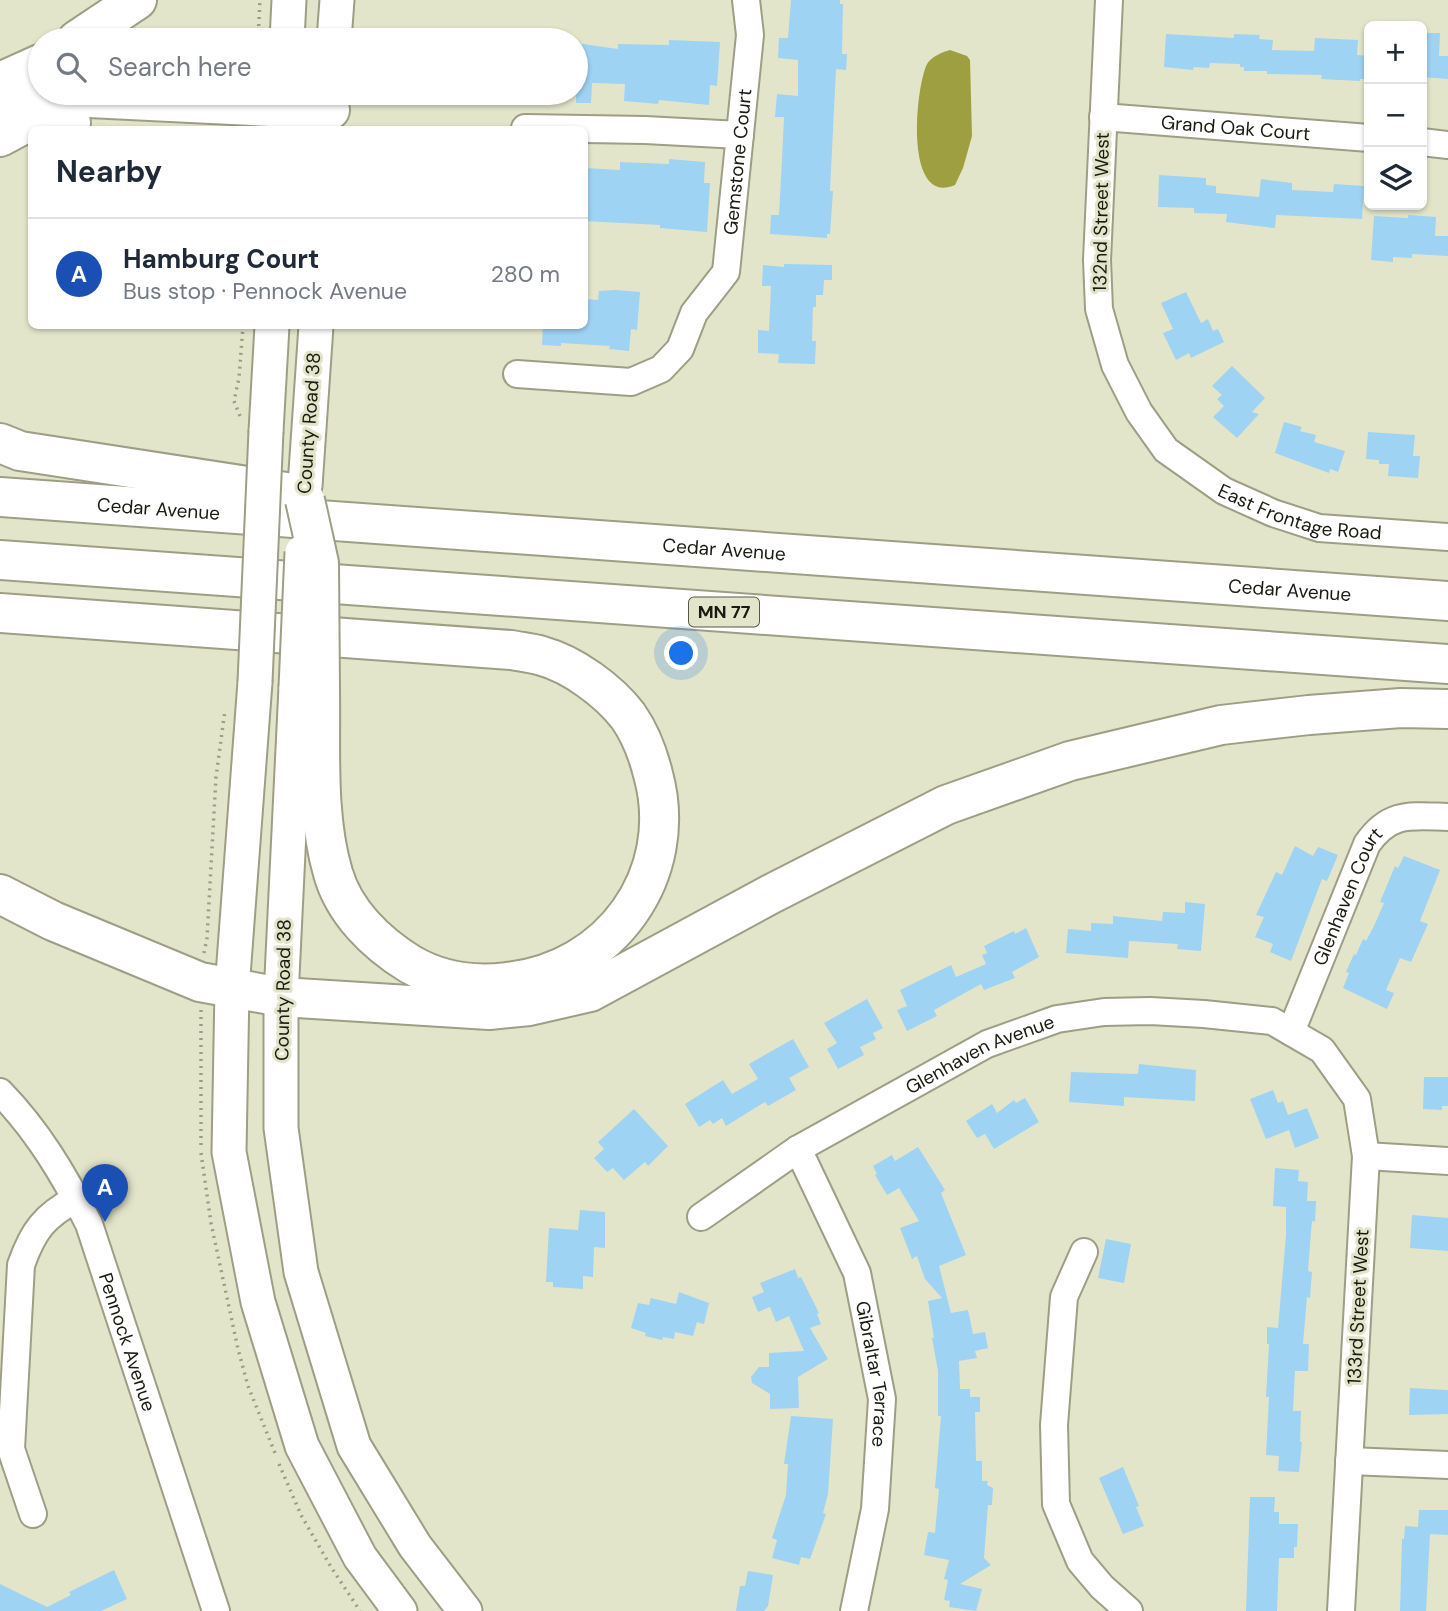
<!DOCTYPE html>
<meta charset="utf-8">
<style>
:root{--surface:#fff;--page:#f6f6f7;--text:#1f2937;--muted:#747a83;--line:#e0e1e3;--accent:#0f766e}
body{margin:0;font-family:"DM Sans",sans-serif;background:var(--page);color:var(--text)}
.controls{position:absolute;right:21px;top:21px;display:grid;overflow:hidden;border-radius:10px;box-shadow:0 2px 5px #0004}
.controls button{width:63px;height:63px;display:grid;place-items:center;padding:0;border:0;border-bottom:2px solid var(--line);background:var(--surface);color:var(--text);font:35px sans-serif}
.you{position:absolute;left:682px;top:654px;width:24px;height:24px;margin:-18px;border:5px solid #fff;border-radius:50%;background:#1a73e8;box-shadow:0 0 0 10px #1a73e833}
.badge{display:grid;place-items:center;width:46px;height:46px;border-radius:50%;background:var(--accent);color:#fff;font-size:23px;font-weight:700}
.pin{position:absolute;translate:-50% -58px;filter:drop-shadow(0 2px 4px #0008)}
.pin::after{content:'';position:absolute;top:37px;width:24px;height:21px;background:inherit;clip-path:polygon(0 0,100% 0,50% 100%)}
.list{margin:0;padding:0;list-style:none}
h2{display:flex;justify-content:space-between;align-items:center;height:91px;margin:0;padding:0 28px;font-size:30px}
h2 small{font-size:23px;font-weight:400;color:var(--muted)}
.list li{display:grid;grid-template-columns:46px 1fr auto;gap:21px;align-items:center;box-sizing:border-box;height:112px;padding:0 28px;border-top:2px solid var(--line)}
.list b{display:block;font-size:26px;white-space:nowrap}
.list p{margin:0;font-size:23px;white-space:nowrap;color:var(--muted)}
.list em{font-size:23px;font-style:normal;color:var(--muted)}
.icon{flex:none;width:38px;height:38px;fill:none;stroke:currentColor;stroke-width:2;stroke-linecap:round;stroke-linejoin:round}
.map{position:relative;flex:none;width:1448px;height:1611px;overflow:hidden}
.search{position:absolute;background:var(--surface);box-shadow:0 2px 5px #0004;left:28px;top:28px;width:560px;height:77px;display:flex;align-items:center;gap:18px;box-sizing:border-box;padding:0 24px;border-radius:38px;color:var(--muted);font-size:26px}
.panel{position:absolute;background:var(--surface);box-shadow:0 2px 5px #0004;left:28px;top:126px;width:560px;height:203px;border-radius:10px}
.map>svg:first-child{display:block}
</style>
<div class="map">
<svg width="1448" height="1611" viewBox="0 0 1448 1611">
<rect width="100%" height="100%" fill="#e3e5ca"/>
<!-- water -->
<path fill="#9e9f40" d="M 950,50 L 967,56 L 970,60 L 972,136 L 963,168 L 955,185 C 904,207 915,89 927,64 C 931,57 942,52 950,50 Z"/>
<!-- building -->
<path fill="#9fd3f3" d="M 791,0 L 840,0 L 840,4 L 843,4 L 842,54 L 847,54 L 846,70 L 836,69 L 830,191 L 833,191 L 830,234 L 827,234 L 827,238 L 770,234 L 771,215 L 779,215 L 782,159 L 784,117 L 775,117 L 777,94 L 798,96 L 798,60 L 778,58 L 779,38 L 788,38 Z
M 1422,33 L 1440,33 L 1439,56 L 1448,56 L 1448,79 L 1422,77 Z
M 1166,34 L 1234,38 L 1234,34 L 1260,35 L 1259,39 L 1273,40 L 1272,50 L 1314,51 L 1315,38 L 1358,40 L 1357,55 L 1369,56 L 1369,79 L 1360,79 L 1360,81 L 1321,79 L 1322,75 L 1267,74 L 1267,71 L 1244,71 L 1244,67 L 1240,67 L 1240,64 L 1210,63 L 1209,68 L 1194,67 L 1193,70 L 1164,67 Z
M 669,40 L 720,42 L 717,86 L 710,85 L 709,105 L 659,100 L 658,104 L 624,101 L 625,84 L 592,83 L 591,103 L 576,103 L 576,43 L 618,49 L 618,44 L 669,45 Z
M 669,159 L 705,162 L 704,183 L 710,183 L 707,232 L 660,228 L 660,225 L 584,221 L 584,168 L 620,170 L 620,162 L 669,164 Z
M 1159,175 L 1206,178 L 1206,185 L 1216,186 L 1216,193 L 1259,197 L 1261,179 L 1292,183 L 1292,190 L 1333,192 L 1334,184 L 1364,186 L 1362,219 L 1276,215 L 1275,228 L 1226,222 L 1227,214 L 1194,213 L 1194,208 L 1158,207 Z
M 1408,215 L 1436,217 L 1435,236 L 1448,236 L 1448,256 L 1412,254 L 1412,258 L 1393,257 L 1393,262 L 1371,260 L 1374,216 L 1408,218 Z
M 784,264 L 832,265 L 832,280 L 824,280 L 823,295 L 816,295 L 816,307 L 813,307 L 812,341 L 816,341 L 815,364 L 778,363 L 779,354 L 758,353 L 758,330 L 769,331 L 771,286 L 762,286 L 763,265 L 784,267 Z
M 615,290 L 640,292 L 637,330 L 631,329 L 629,351 L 609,349 L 610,346 L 561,343 L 561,346 L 542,345 L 543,326 L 584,326 L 584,299 L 598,300 L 599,291 Z
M 1186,292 L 1201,323 L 1208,319 L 1213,331 L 1218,329 L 1224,342 L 1191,358 L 1189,353 L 1176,360 L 1163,333 L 1173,329 L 1161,303 Z
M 1232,366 L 1265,398 L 1252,412 L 1259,414 L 1237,438 L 1213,417 L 1224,406 L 1217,399 L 1222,395 L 1212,386 Z
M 1284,422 L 1302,427 L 1300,431 L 1316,435 L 1314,442 L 1345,451 L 1338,472 L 1330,469 L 1329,473 L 1275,453 Z
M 1368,432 L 1415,435 L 1413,456 L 1420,456 L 1418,478 L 1388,476 L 1389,464 L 1379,464 L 1379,460 L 1366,459 Z
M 1295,846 L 1313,856 L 1318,847 L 1338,855 L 1327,881 L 1322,879 L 1291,961 L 1270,952 L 1273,944 L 1255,937 L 1264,917 L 1256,915 L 1276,872 L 1282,875 Z
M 1404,856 L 1440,870 L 1420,921 L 1428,924 L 1411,962 L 1400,958 L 1386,990 L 1394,993 L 1387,1009 L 1343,988 L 1349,973 L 1346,972 L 1354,954 L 1356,955 L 1363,939 L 1366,941 L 1374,926 L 1384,903 L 1380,902 L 1395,866 L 1398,868 Z
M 1185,902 L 1205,904 L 1201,951 L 1177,949 L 1178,944 L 1129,941 L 1128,958 L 1066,953 L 1068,929 L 1091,931 L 1091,923 L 1113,924 L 1113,916 L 1162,921 L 1163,912 L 1185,913 Z
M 1026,928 L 1039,957 L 1012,972 L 1015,978 L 984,990 L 981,984 L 934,1010 L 937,1016 L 907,1031 L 897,1010 L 907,1006 L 900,990 L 951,965 L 956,977 L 986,964 L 982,955 L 987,953 L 984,946 L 1014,931 L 1015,934 Z
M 867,999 L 883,1028 L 873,1033 L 876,1039 L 860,1047 L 864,1055 L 838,1069 L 827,1049 L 837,1043 L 824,1023 Z
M 793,1039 L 809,1067 L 789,1078 L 796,1090 L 768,1106 L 765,1102 L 726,1126 L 722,1118 L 713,1124 L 710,1120 L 699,1127 L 685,1104 L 723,1080 L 732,1094 L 758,1079 L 749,1064 Z
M 1139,1064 L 1196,1070 L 1195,1101 L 1124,1097 L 1124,1106 L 1069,1102 L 1071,1072 L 1138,1074 Z
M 1424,1077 L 1448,1077 L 1448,1106 L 1442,1106 L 1442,1110 L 1423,1109 Z
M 1273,1090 L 1278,1103 L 1283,1101 L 1288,1115 L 1307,1108 L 1319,1138 L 1295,1148 L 1289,1130 L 1266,1139 L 1250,1099 Z
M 1025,1098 L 1039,1122 L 994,1149 L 985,1134 L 977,1138 L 966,1121 L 992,1104 L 997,1113 L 1014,1100 L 1016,1103 Z
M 634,1109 L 668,1146 L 648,1166 L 645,1162 L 624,1180 L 613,1168 L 607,1172 L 594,1158 L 604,1149 L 598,1142 Z
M 918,1147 L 945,1190 L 941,1193 L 966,1255 L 939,1266 L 951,1313 L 968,1310 L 973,1334 L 985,1332 L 988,1348 L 975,1351 L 977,1358 L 959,1361 L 960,1389 L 970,1389 L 970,1397 L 980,1397 L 980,1412 L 975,1412 L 976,1461 L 982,1461 L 982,1481 L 988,1481 L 987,1485 L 993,1488 L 992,1505 L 988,1505 L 984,1558 L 991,1565 L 960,1584 L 982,1589 L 976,1611 L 949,1607 L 950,1601 L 944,1600 L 948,1580 L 944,1579 L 949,1560 L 924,1555 L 928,1532 L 935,1533 L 939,1489 L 935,1488 L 941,1416 L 938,1416 L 938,1371 L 932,1338 L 934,1338 L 928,1301 L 942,1298 L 925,1279 L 917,1256 L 912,1259 L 900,1228 L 919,1221 L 899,1188 L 887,1195 L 875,1175 L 877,1174 L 873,1166 L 892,1155 L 895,1161 Z
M 1275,1168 L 1299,1170 L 1298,1181 L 1308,1182 L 1307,1201 L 1316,1201 L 1315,1222 L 1312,1221 L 1311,1232 L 1308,1271 L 1312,1272 L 1310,1298 L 1307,1297 L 1303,1344 L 1309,1344 L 1308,1371 L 1295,1371 L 1293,1411 L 1301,1411 L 1300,1442 L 1302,1442 L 1299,1472 L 1278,1471 L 1279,1456 L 1266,1455 L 1269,1397 L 1266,1397 L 1269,1344 L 1267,1344 L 1267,1327 L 1278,1328 L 1286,1235 L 1286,1207 L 1273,1206 Z
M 580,1210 L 605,1212 L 605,1248 L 594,1247 L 593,1277 L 583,1276 L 583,1289 L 553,1287 L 553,1282 L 546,1282 L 549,1228 L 578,1230 Z
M 1412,1215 L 1448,1218 L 1448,1251 L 1410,1248 Z
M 1106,1239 L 1131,1244 L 1124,1283 L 1098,1278 Z
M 795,1269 L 798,1278 L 801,1277 L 819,1313 L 817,1314 L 821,1324 L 810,1328 L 828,1359 L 798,1377 L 799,1408 L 770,1409 L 770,1394 L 752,1383 L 751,1377 L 759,1367 L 769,1367 L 769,1353 L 804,1351 L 789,1316 L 776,1322 L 770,1307 L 758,1312 L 752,1297 L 764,1292 L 760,1283 Z
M 679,1292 L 709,1303 L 704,1324 L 697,1322 L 693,1336 L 675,1332 L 674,1339 L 663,1337 L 662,1340 L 645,1336 L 646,1333 L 631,1328 L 638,1303 L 649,1305 L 651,1298 L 676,1304 Z
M 1410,1388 L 1448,1390 L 1448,1414 L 1409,1415 Z
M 791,1416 L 833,1419 L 828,1494 L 823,1513 L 826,1514 L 810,1559 L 801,1557 L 799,1565 L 772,1558 L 777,1540 L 772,1538 L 786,1495 L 788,1464 L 784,1464 Z
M 1123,1467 L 1139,1506 L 1136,1507 L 1144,1526 L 1123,1534 L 1099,1478 Z
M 1250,1497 L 1275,1497 L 1274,1512 L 1279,1512 L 1279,1524 L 1298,1524 L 1297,1547 L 1294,1547 L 1294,1558 L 1279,1558 L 1277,1611 L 1246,1611 Z
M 1419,1510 L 1448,1510 L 1448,1535 L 1430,1534 L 1426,1611 L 1400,1611 L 1402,1539 L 1404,1539 L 1405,1526 L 1418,1527 Z
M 114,1570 L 127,1599 L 101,1611 L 0,1611 L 0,1584 L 47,1607 L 71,1595 L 69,1592 Z
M 748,1571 L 773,1575 L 768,1606 L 764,1611 L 736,1611 L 740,1586 L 745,1586 Z"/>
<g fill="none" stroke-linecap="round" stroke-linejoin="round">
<!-- minor casing -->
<g stroke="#9d9e85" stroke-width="30">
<g id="minor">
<path id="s1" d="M 1109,0 L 1097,260 L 1099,309 L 1115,365 L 1139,412 L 1166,450 L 1224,491 L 1273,513 L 1319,528 L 1448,537"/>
<path id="s2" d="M 1103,117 L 1369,138"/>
<path d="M 525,128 L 645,130 L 740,135"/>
<path d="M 1422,142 L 1448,145"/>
<path id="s3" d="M 517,374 L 631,382 L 661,369 L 680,349 L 694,313 L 726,272 L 750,35 L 746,0"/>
<path id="s4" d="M 1291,1032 L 1367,844 C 1390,811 1411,816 1448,817"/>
<path id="s5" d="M 0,1092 C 38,1131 64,1175 89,1224 L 216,1611"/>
<path id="s6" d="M 798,1149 L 857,1273 L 882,1399 L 875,1509 L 854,1611"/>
<path d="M 1366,1156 L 1448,1161"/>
<path id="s7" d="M 701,1217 L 798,1149 L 987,1044 L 1057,1019 L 1104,1012 L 1150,1011 L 1204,1014 L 1272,1021 L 1322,1050 L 1357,1099 L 1366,1156 L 1341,1611"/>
<path d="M 1084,1252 L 1064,1297 L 1054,1425 L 1056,1504 L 1080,1561 L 1102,1587 L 1129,1611"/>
<path d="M 1349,1461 L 1448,1465"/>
<path d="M 33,1514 L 11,1449 L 21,1265 C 33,1231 44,1216 76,1199"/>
</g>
</g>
<!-- major casing -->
<g stroke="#9d9e85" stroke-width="37">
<path id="major" d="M 287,40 L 289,0
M 334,40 L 337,0
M 266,431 L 272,326
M 305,486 L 316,326
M 255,682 L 232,989 L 229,1152 L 258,1302 L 302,1446 L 360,1557 L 400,1611
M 296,687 L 281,997 L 281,1128 L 301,1272 L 354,1446 L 415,1546 L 465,1611"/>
</g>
<!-- highway casing -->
<g stroke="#9d9e85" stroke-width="42">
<g id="highway">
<path d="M 77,40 L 137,0"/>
<path d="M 0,82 L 40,64"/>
<path d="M 0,101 L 48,96 L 330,110"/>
<path d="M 0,137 L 30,121 L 71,123"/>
<path d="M 0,443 L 20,451 L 299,494"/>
<path id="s8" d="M 0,497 L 1448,601"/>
<path d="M 0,560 L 1448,664"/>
<path d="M 0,613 L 511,650 C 521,652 532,653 542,656 C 572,664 609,691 628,716 C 640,733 648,754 653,774 C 681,875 610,972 507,982 C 474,986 439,981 410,964 C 376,943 344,912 333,873 C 316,816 321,748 320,689"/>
<path d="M 0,894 L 53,921 L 200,982 L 281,997 L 489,1010 L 529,1006 L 590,992 L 771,894 L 946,805 L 1070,761 L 1221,725 L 1309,715 L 1401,708 L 1448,709"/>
</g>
</g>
<!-- path -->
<path stroke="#9b9c87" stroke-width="3.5" stroke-dasharray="2 5" stroke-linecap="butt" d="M 258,40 L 260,0
M 240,416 L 234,401 L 239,378 L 243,326
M 204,953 L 207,938 L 216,777 L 225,710
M 201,1145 L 201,1009
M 201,1153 L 211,1223 L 238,1349 L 248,1386 L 275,1453
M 279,1464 L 301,1515 L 331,1567 L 360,1611"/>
<!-- minor -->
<use href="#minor" stroke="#fff" stroke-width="26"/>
<!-- major -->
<use href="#major" stroke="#fff" stroke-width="33"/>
<!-- highway -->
<use href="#highway" stroke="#fff" stroke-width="38"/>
<!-- major-bridge casing -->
<g stroke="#9d9e85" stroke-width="37" stroke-linecap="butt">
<path id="major-bridge" d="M 255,682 L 266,431
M 296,687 L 302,552"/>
</g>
<!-- highway-bridge casing -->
<g stroke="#9d9e85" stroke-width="42" stroke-linecap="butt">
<path id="highway-bridge" d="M 305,500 L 319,563 L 320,689"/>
</g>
<!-- major-bridge -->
<use href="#major-bridge" stroke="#fff" stroke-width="33"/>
<!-- highway-bridge -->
<use href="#highway-bridge" stroke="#fff" stroke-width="38"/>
</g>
<g text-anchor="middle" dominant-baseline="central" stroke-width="6" stroke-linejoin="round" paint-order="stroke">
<!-- shield labels -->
<rect fill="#e3e5ca" stroke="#565748" stroke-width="2" x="689" y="597.5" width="70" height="29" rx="5"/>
<g font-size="18" font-weight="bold" fill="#1a1a10">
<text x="724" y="612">MN 77</text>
</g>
<!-- street labels -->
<g font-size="19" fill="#1a1a10" stroke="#e3e5ca">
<text stroke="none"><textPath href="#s2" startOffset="133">Grand Oak Court</textPath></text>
<text stroke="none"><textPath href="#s3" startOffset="376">Gemstone Court</textPath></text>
<text transform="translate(1101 212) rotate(-89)">132nd Street West</text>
<text transform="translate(309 423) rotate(-86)">County Road 38</text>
<text stroke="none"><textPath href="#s1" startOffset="618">East Frontage Road</textPath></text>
<text stroke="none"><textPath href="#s8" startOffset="159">Cedar Avenue</textPath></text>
<text stroke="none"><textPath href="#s8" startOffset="726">Cedar Avenue</textPath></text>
<text stroke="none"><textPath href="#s8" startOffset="1293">Cedar Avenue</textPath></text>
<text stroke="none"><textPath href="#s4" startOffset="147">Glenhaven Court</textPath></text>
<text transform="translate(283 990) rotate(-89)">County Road 38</text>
<text stroke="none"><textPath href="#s7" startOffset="324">Glenhaven Avenue</textPath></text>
<text transform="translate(1358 1307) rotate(-87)">133rd Street West</text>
<text stroke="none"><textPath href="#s5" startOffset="284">Pennock Avenue</textPath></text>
<text stroke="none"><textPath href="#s6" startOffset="240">Gibraltar Terrace</textPath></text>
</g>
</g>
</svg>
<div class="controls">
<button>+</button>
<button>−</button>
<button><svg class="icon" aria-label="layers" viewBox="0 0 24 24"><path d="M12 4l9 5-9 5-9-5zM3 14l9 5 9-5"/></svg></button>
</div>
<div class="you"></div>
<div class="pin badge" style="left:105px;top:1222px;background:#1a4fb4">A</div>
<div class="search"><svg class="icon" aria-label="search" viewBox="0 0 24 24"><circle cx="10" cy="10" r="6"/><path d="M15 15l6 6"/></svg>Search here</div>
<section class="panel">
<h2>Nearby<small></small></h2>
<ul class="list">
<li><span class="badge" style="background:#1a4fb4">A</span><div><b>Hamburg Court</b><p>Bus stop · Pennock Avenue</p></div><em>280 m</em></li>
</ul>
</section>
</div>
